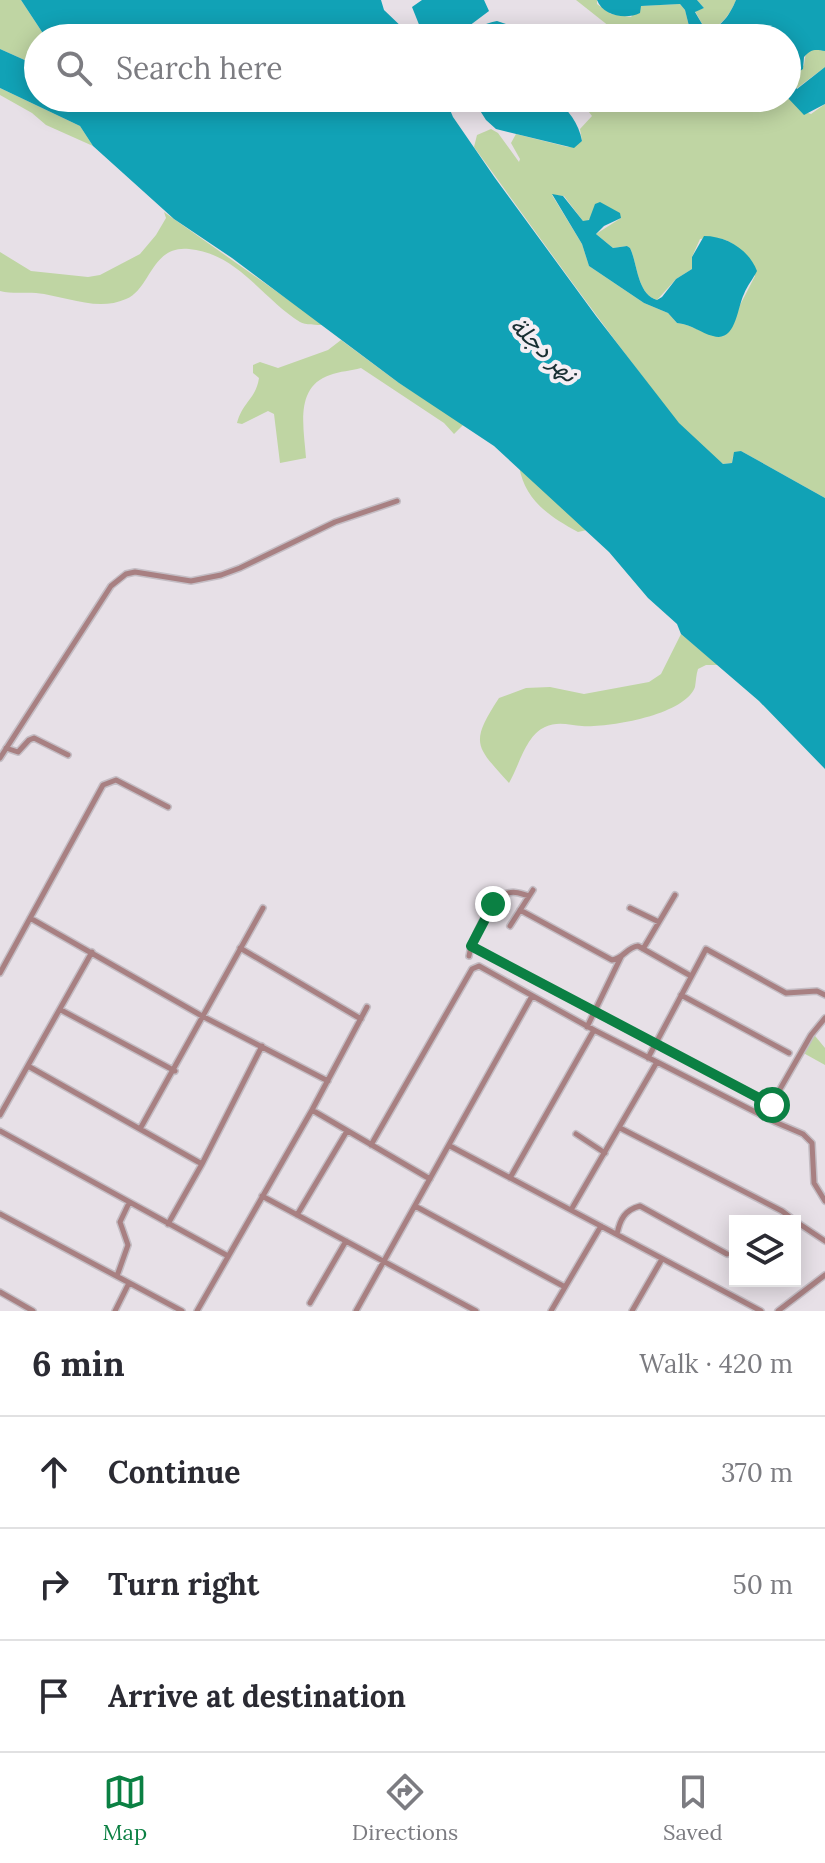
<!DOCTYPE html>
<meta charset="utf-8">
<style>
:root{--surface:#fff;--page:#f7f7f7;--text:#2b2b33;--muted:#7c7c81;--line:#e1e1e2;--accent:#0b8043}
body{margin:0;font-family:Lora,Vazirmatn,serif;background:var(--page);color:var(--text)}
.controls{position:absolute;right:24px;bottom:24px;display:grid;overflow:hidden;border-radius:0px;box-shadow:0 4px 20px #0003}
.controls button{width:72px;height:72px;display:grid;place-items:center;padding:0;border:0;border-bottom:2px solid var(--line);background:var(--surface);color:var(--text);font:40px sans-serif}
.stop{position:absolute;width:24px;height:24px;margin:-18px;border:6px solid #0b8043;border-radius:50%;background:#fff}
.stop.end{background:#0b8043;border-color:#fff;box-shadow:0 2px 8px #0008}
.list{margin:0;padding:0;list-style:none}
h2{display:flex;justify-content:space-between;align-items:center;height:104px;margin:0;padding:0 32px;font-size:34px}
h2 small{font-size:26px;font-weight:400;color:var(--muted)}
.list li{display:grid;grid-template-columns:52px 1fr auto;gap:24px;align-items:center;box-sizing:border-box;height:112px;padding:0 32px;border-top:2px solid var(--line)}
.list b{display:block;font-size:30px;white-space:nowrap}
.list em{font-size:26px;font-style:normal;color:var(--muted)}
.icon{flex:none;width:44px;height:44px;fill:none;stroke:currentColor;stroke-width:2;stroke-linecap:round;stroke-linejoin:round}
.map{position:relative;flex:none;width:825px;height:1311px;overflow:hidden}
.search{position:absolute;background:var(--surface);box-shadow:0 4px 20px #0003;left:24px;right:24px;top:24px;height:88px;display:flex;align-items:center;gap:20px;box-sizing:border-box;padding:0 28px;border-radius:44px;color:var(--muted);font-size:30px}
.sheet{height:440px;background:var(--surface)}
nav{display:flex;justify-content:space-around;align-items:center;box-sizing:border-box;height:112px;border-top:2px solid var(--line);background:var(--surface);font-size:22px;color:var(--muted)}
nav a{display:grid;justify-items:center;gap:4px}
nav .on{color:var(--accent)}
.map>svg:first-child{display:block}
</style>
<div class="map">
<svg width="825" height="1311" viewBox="0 0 825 1311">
<rect width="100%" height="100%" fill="#e7e0e7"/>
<!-- green -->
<path fill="#bfd5a3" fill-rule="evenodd" d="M 0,0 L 21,0 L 46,38 L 38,38 L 38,66 L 0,49 Z
M 576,0 L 597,0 L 597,4 L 611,14 L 631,17 L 640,6 L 680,4 L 685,10 L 692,38 L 624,38 Z
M 697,0 L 736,0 C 730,14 721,29 705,29 L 695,11 L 704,8 Z
M 814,49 L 825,51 L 825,67 L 796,89 L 790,81 L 804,65 L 806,52 Z
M 0,88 L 80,126 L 93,146 L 46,125 L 32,113 L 0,95 Z
M 787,97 C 798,103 795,108 811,114 L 825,104 L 825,498 L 741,451 L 733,456 L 732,463 L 723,464 C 686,440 660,399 633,364 C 579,293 527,220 474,147 L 477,135 L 491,129 L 498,133 L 519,162 L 520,159 L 511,143 L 516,134 L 568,147 L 582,141 L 580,129 L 592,116 L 582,103 L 588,98 ZM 552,195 L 564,196 L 583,221 L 586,222 L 593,216 L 621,218 L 596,234 L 613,248 L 627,246 L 630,248 C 638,265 637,294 657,300 L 676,279 L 692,269 L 692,257 L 700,239 C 731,233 744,250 755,276 L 724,336 C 710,338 694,325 677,323 L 668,313 L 644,303 L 589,266 L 582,244 Z
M 164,212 L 324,325 C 317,325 305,325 300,322 C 263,299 237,253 189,249 C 151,245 151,289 126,299 C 97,312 66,296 36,293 C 24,292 12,294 0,291 L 0,252 L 31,271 L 88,277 L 100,275 L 140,254 L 156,235 L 166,218 Z
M 341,340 L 399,383 L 464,424 L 454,434 L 444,423 L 361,368 C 351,371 340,371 330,375 C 294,387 304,428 306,458 L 280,463 L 274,414 L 268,411 L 242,424 L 237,423 C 243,401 256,399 259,378 L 253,373 L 253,365 L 260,362 L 278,368 L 328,350 Z
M 519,466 L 587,530 L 578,532 C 549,516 525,501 519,466 Z
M 681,634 L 718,665 L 706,665 L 698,669 C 696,675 696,681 695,687 C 685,715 608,728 582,726 C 570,725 557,721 545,727 C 526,735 519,766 509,783 C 476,746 469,744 499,698 L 526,688 L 550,687 L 584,694 L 649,682 L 661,674 Z
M 811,1031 L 825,1048 L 825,1065 L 798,1050 Z"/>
<!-- water -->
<path fill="#11a2b6" d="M 21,0 L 381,0 L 384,10 L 406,31 L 414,26 L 420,27 L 412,7 L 422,0 L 484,0 L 489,11 L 469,26 L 462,38 L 46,38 Z
M 597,0 L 697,0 L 704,8 L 695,12 L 705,29 C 721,30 730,14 736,0 L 825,0 L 825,51 C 815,49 811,49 804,57 L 803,69 L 792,76 L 790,81 L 797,89 L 825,67 L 825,104 L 804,115 L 787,97 L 787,38 L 692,38 L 685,10 L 680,4 L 641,6 L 640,13 C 626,20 603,16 597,0 Z
M 497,21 L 506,24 L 512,38 L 470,38 C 477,26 484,24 497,21 Z
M 0,49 L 38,66 L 38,98 L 445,98 L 453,117 L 495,178 L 596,316 L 679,423 L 723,464 L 732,463 L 734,452 L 741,451 L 825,498 L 825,769 L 759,701 L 681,634 L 677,624 L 648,598 L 609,552 L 494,446 L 399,383 L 232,258 L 174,219 L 93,146 L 80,126 L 0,88 Z
M 472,98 L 555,98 C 568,110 579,123 582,141 L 574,148 L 496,129 L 486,120 Z
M 552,194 L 563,196 L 583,221 L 589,220 L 595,204 L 600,202 L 620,213 L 621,218 L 604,226 L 596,234 L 613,248 L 627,246 L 630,248 C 638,265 637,294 657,300 L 662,297 L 676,279 L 692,269 L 692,257 L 704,236 C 727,236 749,250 757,271 C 753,279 747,286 744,294 C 737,308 736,343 713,336 C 700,333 694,325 677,323 L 668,313 L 644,303 L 589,266 L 582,244 Z"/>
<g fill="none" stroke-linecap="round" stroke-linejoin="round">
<!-- street casing -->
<g stroke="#c4bdc4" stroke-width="8">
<path id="street" d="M 6,748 L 18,752 L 29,740 L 34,738 L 68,755
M 0,758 L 111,586 L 126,574 L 135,572 L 191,581 L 221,575 L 240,568 L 335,522 L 397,501
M 630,908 L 659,922
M 520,910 L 612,960 C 623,959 627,947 638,946 L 691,976
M 30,918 L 202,1016 L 328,1081
M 510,926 L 533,890
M 471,946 L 772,1105
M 240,948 L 361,1019
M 643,949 L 675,895
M 469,956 C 471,941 489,902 503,895 C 512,890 520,893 529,896
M 0,973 L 103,785 L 116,780 L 168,807
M 681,995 L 789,1053
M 61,1010 L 175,1071
M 587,1027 L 621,957
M 648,1058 L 706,949 L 786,993 L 817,991 L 825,995
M 28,1066 L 202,1164
M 312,1110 L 430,1179
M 0,1115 L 92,952
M 764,1117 L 811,1035 L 825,1018
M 620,1128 L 782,1211 L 795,1221
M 140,1129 L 263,908
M 0,1131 L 228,1256
M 576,1134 L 605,1153
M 371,1145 L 472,969 L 479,966 L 594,1030 L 775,1122 L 803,1134 L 812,1143 L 814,1183 L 825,1201
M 450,1146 L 761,1311
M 510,1178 L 594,1030
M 262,1196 L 476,1311
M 415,1206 L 565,1287
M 571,1210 L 657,1062
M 0,1214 L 182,1311
M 297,1215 L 347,1131
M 795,1221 L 825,1241
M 168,1224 L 202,1164 L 262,1046
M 617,1234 C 620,1219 625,1210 640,1206 L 727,1254
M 117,1276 L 128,1245 L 120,1222 L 129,1203
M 0,1292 L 33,1311
M 310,1303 L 346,1241
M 115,1311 L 129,1283
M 197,1311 L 312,1110 L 367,1007
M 356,1311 L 532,996
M 551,1311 L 601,1226
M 632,1311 L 662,1259
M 778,1311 L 825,1275"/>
</g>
<!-- street -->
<use href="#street" stroke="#a88082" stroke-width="5"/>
</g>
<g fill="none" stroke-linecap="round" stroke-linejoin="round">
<!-- route -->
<path stroke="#0b8043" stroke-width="10" d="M 493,904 L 471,946 L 772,1105"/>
</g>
<g text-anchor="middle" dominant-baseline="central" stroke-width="8" stroke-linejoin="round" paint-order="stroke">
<!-- water labels -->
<g font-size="24" font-style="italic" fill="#192f33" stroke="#f4eef4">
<text transform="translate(544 349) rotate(44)">نهر دجلة</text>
</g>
</g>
</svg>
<div class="controls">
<button><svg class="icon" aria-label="layers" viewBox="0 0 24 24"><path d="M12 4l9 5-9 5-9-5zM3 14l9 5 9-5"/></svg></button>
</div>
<div class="stop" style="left:772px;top:1105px"></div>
<div class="stop end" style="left:493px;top:904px"></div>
<div class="search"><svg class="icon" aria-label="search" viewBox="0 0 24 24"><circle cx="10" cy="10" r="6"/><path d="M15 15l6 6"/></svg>Search here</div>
</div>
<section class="sheet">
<h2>6 min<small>Walk · 420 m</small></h2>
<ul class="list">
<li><svg class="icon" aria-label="ahead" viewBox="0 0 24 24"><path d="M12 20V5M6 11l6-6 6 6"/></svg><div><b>Continue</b></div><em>370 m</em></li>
<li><svg class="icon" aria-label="right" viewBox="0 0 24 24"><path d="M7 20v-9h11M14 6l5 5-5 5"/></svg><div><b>Turn right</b></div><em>50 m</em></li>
<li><svg class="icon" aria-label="arrive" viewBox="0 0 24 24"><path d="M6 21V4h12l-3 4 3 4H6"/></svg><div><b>Arrive at destination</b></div></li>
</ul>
</section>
<nav>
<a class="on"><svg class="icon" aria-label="map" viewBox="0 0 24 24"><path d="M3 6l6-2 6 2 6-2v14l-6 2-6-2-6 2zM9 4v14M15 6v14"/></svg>Map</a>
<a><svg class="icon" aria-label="directions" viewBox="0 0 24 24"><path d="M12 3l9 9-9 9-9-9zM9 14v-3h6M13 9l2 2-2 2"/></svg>Directions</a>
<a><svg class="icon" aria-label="saved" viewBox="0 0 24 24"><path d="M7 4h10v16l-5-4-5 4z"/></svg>Saved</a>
</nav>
